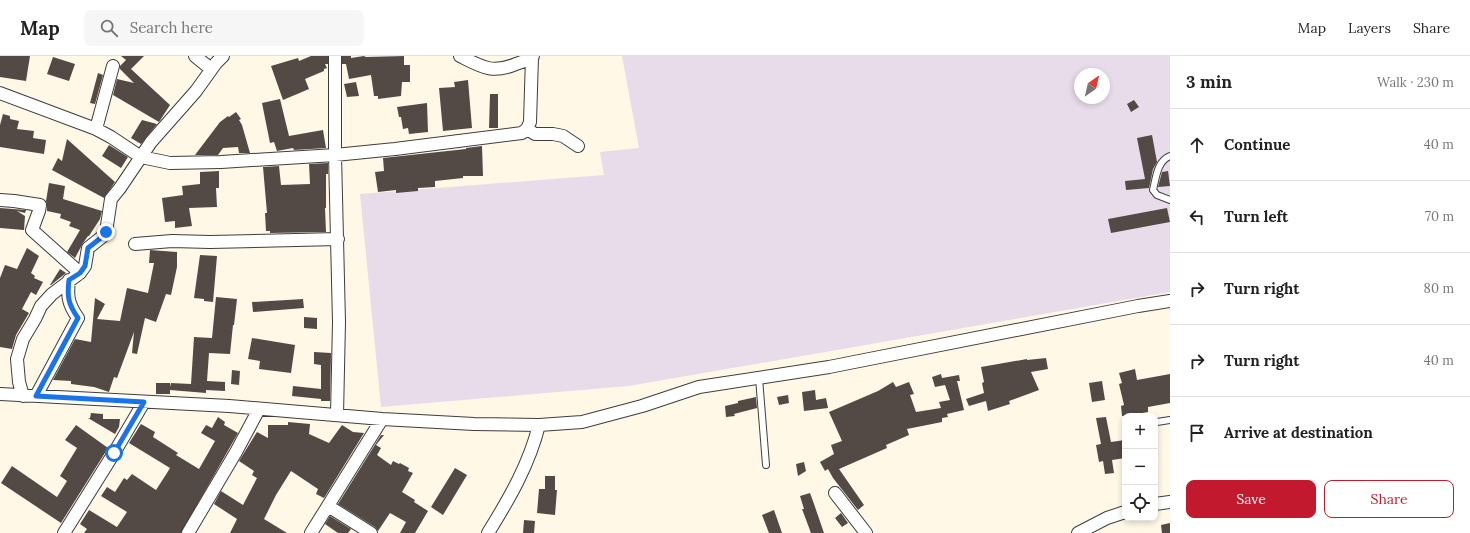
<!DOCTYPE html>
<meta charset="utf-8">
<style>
:root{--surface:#fff;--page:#f6f6f6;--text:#222;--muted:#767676;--line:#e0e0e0;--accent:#c3192e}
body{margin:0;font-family:Lora,serif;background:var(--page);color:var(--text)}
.controls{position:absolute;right:12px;bottom:12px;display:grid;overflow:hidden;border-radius:8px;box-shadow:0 2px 6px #0003}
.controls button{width:36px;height:36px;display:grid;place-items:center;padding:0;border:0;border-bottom:1px solid var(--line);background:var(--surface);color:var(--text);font:20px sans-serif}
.compass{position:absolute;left:1074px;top:12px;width:36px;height:36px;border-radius:50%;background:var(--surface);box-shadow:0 2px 6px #0003;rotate:34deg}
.stop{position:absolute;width:12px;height:12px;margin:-9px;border:3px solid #1a73e8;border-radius:50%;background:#fff}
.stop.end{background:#1a73e8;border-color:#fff;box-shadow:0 1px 4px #0008}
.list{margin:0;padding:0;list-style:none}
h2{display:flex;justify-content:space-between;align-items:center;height:52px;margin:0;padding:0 16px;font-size:17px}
h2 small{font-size:13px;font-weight:400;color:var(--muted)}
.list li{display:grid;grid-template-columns:26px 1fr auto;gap:12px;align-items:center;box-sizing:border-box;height:72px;padding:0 16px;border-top:1px solid var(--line)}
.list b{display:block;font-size:15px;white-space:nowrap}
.list em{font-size:13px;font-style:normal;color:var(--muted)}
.actions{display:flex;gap:8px;padding:12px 16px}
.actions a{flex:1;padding:9px 0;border:1px solid var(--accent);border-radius:8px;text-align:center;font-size:14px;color:var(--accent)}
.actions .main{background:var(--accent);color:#fff}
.icon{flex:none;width:22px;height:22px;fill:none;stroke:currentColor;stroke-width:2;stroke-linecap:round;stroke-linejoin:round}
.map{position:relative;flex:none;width:1170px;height:477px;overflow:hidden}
header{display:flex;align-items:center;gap:24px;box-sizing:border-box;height:56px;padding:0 20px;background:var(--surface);border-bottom:1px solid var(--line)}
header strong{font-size:19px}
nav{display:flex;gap:22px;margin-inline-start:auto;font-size:14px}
.search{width:280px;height:36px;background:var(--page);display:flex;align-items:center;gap:10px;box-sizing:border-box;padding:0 14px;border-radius:8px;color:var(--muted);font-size:15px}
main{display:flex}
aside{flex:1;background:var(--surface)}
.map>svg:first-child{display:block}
</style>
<header>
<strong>Map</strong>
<div class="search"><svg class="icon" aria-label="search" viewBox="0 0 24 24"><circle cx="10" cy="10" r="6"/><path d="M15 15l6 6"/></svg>Search here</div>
<nav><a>Map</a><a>Layers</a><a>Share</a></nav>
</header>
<main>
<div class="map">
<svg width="1170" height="477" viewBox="0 0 1170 477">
<rect width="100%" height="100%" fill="#fff8e7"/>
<!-- industrial -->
<path fill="#e8dcea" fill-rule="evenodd" d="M 622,0 L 1170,0 L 1170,236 L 629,330 L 381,351 L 360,138 L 604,119 L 600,96 L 639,92 ZM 1080,18 L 1104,18 L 1104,42 L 1080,42 Z"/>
<!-- building -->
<path fill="#534a46" d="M 0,0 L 30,0 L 26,25 L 0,21 Z
M 121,0 L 144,0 L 131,13 L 170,49 L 159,66 L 113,39 L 117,23 L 134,27 L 120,13 L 120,10 L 126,4 Z
M 311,0 L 328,0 L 328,8 L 325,8 L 327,12 L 324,13 L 324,15 L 305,23 L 309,33 L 283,44 L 271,10 L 298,2 L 299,5 Z
M 342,0 L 351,0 L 351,2 L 364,0 L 366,1 L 404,0 L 404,9 L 410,9 L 410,26 L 402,26 L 401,40 L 378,43 L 378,40 L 374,40 L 371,19 L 349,23 L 346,8 L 342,8 Z
M 53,1 L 75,8 L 69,25 L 47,18 Z
M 98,17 L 103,19 L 95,48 L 90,47 Z
M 468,24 L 472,72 L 443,75 L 439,32 L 455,31 L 454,26 Z
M 356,26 L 359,40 L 347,41 L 344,28 Z
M 490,38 L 498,38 L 498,72 L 489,72 Z
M 280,43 L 289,80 L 323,74 L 326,92 L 294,94 L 293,92 L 277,95 L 274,86 L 270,87 L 262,47 Z
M 1134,44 L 1139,51 L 1131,56 L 1127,48 Z
M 427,47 L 428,76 L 409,78 L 408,72 L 403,73 L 401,61 L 399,61 L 397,51 Z
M 236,56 L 241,63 L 239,64 L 242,69 L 250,97 L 239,97 L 238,91 L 223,92 L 218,99 L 195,99 L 220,66 L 228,60 L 229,61 Z
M 3,58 L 10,60 L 10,63 L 19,65 L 17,73 L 34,75 L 33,82 L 46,84 L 44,98 L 0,91 L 0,69 Z
M 142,64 L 157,68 L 141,88 L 131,82 Z
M 1152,79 L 1157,106 L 1153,113 L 1149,132 L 1126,134 L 1125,125 L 1145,123 L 1137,82 Z
M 67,83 L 115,126 L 104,142 L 52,114 L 58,102 L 62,105 Z
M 109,89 L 128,101 L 121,112 L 102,100 Z
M 482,90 L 483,120 L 463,120 L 463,122 L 435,125 L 435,131 L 418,132 L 418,135 L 396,137 L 396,134 L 378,136 L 375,116 L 384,115 L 383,102 L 466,93 L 466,92 Z
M 328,107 L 328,118 L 326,118 L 326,152 L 325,152 L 326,176 L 270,177 L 270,175 L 266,175 L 265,157 L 267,157 L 263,111 L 279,110 L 281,129 L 310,128 L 309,108 Z
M 219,115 L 219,132 L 216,132 L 217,151 L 189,152 L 192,170 L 175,172 L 175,165 L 165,166 L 162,142 L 183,139 L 182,130 L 200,128 L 200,116 Z
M 1168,115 L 1170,130 L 1158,131 L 1162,116 Z
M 49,127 L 65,130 L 63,143 L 102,155 L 100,163 L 89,180 L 88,180 L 83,187 L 75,202 L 67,196 L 80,174 L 69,170 L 71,166 L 60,162 L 61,158 L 47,155 L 47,150 L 46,145 Z
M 0,152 L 26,154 L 25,157 L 17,155 L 25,160 L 24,174 L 0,172 Z
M 1167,152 L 1170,166 L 1111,177 L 1108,163 Z
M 27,192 L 39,200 L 31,217 L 35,220 L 34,222 L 43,226 L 36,239 L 31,236 L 22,253 L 29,257 L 16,279 L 12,293 L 0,291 L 0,222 L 5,209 L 17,213 Z
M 150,194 L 177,196 L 177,211 L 171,239 L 166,238 L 156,266 L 145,262 L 137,298 L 132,297 L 134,276 L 117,322 L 114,321 L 109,336 L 94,331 L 71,328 L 71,325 L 53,324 L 75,283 L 91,286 L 95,242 L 105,248 L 97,263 L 120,265 L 127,232 L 148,237 L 154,207 L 149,207 Z
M 200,199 L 217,200 L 213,246 L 204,245 L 204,243 L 194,242 Z
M 60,213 L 66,217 L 51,229 L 50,229 Z
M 216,241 L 237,243 L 234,269 L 233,269 L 230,298 L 209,297 L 207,325 L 225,326 L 225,335 L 206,334 L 206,337 L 170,334 L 170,338 L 156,338 L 156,327 L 170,327 L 170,331 L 171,327 L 191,328 L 194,281 L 212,282 Z
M 303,243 L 304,252 L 253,256 L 252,246 Z
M 304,261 L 317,262 L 317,273 L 304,272 Z
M 252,282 L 295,289 L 291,317 L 259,313 L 260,305 L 248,303 Z
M 314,296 L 331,297 L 330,345 L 321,345 L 321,343 L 292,340 L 293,330 L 321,333 L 321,309 L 314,308 Z
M 1046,302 L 1048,313 L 1031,316 L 1039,334 L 1009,345 L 1010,348 L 988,355 L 986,345 L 969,350 L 966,343 L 984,337 L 982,327 L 984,326 L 981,311 L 1027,303 L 1027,304 Z
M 1135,313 L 1137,324 L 1170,318 L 1170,347 L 1148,351 L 1148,356 L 1131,359 L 1131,360 L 1122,360 L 1121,350 L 1124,349 L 1119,328 L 1122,327 L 1119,317 Z
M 232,314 L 240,315 L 239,329 L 231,328 Z
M 941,318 L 942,322 L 959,319 L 960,325 L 957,325 L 964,354 L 947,358 L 948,361 L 942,362 L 942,366 L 907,373 L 909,379 L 886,389 L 887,392 L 839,413 L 864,449 L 858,454 L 833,422 L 828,413 L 825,415 L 820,406 L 834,398 L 831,389 L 842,385 L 829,356 L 878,335 L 893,326 L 896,331 L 909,326 L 914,338 L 910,339 L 916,356 L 941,352 L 939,346 L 950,344 L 945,329 L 935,331 L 932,321 Z
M 1102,325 L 1105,344 L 1092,346 L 1089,327 Z
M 815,334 L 816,344 L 826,342 L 828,352 L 804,355 L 802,336 Z
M 788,339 L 789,347 L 779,349 L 777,341 Z
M 756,341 L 757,352 L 734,358 L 735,360 L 726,361 L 725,350 L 738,347 L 738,345 Z
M 91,357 L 103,358 L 103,363 L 120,363 L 119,371 L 115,378 L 88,362 L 90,362 Z
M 218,361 L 225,366 L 224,369 L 238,377 L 181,477 L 84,477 L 87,473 L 80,468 L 89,454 L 117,471 L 127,456 L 101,440 L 107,431 L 115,436 L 124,422 L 127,424 L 132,418 L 156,434 L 167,417 L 170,412 L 129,387 L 141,368 L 155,376 L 153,381 L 178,397 L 176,399 L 199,413 L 215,385 L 201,377 L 206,369 L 212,372 Z
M 1106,361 L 1111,386 L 1125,384 L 1125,402 L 1112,404 L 1114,417 L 1105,418 L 1103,405 L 1099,406 L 1096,389 L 1101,388 L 1096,362 Z
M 288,366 L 310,368 L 309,378 L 329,387 L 342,369 L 353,376 L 364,377 L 324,442 L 316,438 L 318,433 L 291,415 L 276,439 L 264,463 L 287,477 L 230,477 L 237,463 L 214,448 L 221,435 L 243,449 L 257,422 L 252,419 L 254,415 L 239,405 L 257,376 L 268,382 L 268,369 L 288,369 Z
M 76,369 L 108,392 L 61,467 L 1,427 L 12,410 L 57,441 L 67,425 L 60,420 L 77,392 L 65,384 Z
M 381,379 L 384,379 L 376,389 L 381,392 L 377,399 L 391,409 L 393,405 L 399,408 L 400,407 L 409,412 L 408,415 L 413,417 L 402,436 L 415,444 L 414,446 L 428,455 L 415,477 L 400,477 L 406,466 L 390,457 L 378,475 L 375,471 L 338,448 Z
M 804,406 L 806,415 L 798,420 L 796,408 Z
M 455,412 L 467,419 L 443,459 L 431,451 Z
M 545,420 L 555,420 L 555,434 L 557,434 L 555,459 L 537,457 L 539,433 L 545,433 Z
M 810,437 L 814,448 L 824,477 L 811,477 L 802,453 L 804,453 L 800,440 Z
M 774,454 L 782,477 L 769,477 L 762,459 Z
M 841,457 L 848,467 L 842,471 L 835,462 Z
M 330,460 L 351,473 L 348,477 L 338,477 L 325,468 Z
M 524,464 L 535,465 L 534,477 L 523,477 Z
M 1170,467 L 1170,477 L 1162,477 L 1161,469 Z"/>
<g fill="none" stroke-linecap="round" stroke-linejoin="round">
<!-- service casing -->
<g stroke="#3d3d3d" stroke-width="8">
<path id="service" d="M 1170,100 C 1157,105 1156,122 1153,134 L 1157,139 L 1170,144
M 759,322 L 766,409
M 1157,366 L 1170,364"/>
</g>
<!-- minor casing -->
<g stroke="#3d3d3d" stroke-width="14">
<path id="minor" d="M 195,0 L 211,13
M 335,0 L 335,99 L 339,266 L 337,359
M 460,0 C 482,11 492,18 516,8 C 522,6 529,4 533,0
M 0,37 L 96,73 L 111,81 L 141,101 L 170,107 L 221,106 L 335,99 L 395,93 L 522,77 L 527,73 L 530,66 L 532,1
M 96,73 L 113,10
M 527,73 L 535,78 L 553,78 L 563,80 L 578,90
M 0,144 L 14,145 L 40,149 L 39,155 L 32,174 L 80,217
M 135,188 L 172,185 L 210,186 L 338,183
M 0,338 L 229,350 L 382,363 L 474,368 L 539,369 L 582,366 L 642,350 L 699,331 L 829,311 L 1138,250 L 1170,245
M 23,340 L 19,326 L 17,303 L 23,283 L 35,263 L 41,250 L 52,238 L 80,217 L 85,210 L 88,192 L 102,181 L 106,176 L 111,143 L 120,132 L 151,86 L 196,35 L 216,7 L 223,0
M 36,340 L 78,262 C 68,248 67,240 69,224
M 835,437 L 866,477
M 1155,448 L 1170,446
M 328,450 L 371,477
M 64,477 L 114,397 L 144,346
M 188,477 L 236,396 L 259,353
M 311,477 L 382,363
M 488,477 C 509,443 529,409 539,369
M 1078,477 L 1107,462 L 1125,456"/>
</g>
<!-- service -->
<use href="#service" stroke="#fff" stroke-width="6"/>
<!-- minor -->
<use href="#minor" stroke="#fff" stroke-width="12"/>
</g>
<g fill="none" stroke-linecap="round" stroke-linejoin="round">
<!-- route -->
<path stroke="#1a73e8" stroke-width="5" d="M 106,176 L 102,181 L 88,192 L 85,210 L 80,217 L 69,224 C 67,240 68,248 78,262 L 36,340 L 144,346 L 114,397"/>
</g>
</svg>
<div class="controls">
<button>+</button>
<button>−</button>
<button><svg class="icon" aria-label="locate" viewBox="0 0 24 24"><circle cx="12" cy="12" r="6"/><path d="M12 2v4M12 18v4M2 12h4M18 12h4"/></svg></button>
</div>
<svg class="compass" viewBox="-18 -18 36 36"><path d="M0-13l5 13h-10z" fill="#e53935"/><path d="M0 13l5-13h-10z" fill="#767676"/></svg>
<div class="stop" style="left:114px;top:397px"></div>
<div class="stop end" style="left:106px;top:176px"></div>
</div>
<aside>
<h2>3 min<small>Walk · 230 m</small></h2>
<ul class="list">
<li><svg class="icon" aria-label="ahead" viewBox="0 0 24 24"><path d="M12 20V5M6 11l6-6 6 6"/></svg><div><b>Continue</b></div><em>40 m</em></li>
<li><svg class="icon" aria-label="left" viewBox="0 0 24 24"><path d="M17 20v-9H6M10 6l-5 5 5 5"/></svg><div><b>Turn left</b></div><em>70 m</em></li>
<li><svg class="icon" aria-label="right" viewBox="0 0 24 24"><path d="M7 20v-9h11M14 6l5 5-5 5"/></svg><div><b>Turn right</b></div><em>80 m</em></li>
<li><svg class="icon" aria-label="right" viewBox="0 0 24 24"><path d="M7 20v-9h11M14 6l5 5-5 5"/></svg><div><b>Turn right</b></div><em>40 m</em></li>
<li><svg class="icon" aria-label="arrive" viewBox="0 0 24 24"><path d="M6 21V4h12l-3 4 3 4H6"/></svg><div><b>Arrive at destination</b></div></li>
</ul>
<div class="actions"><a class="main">Save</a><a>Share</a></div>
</aside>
</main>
